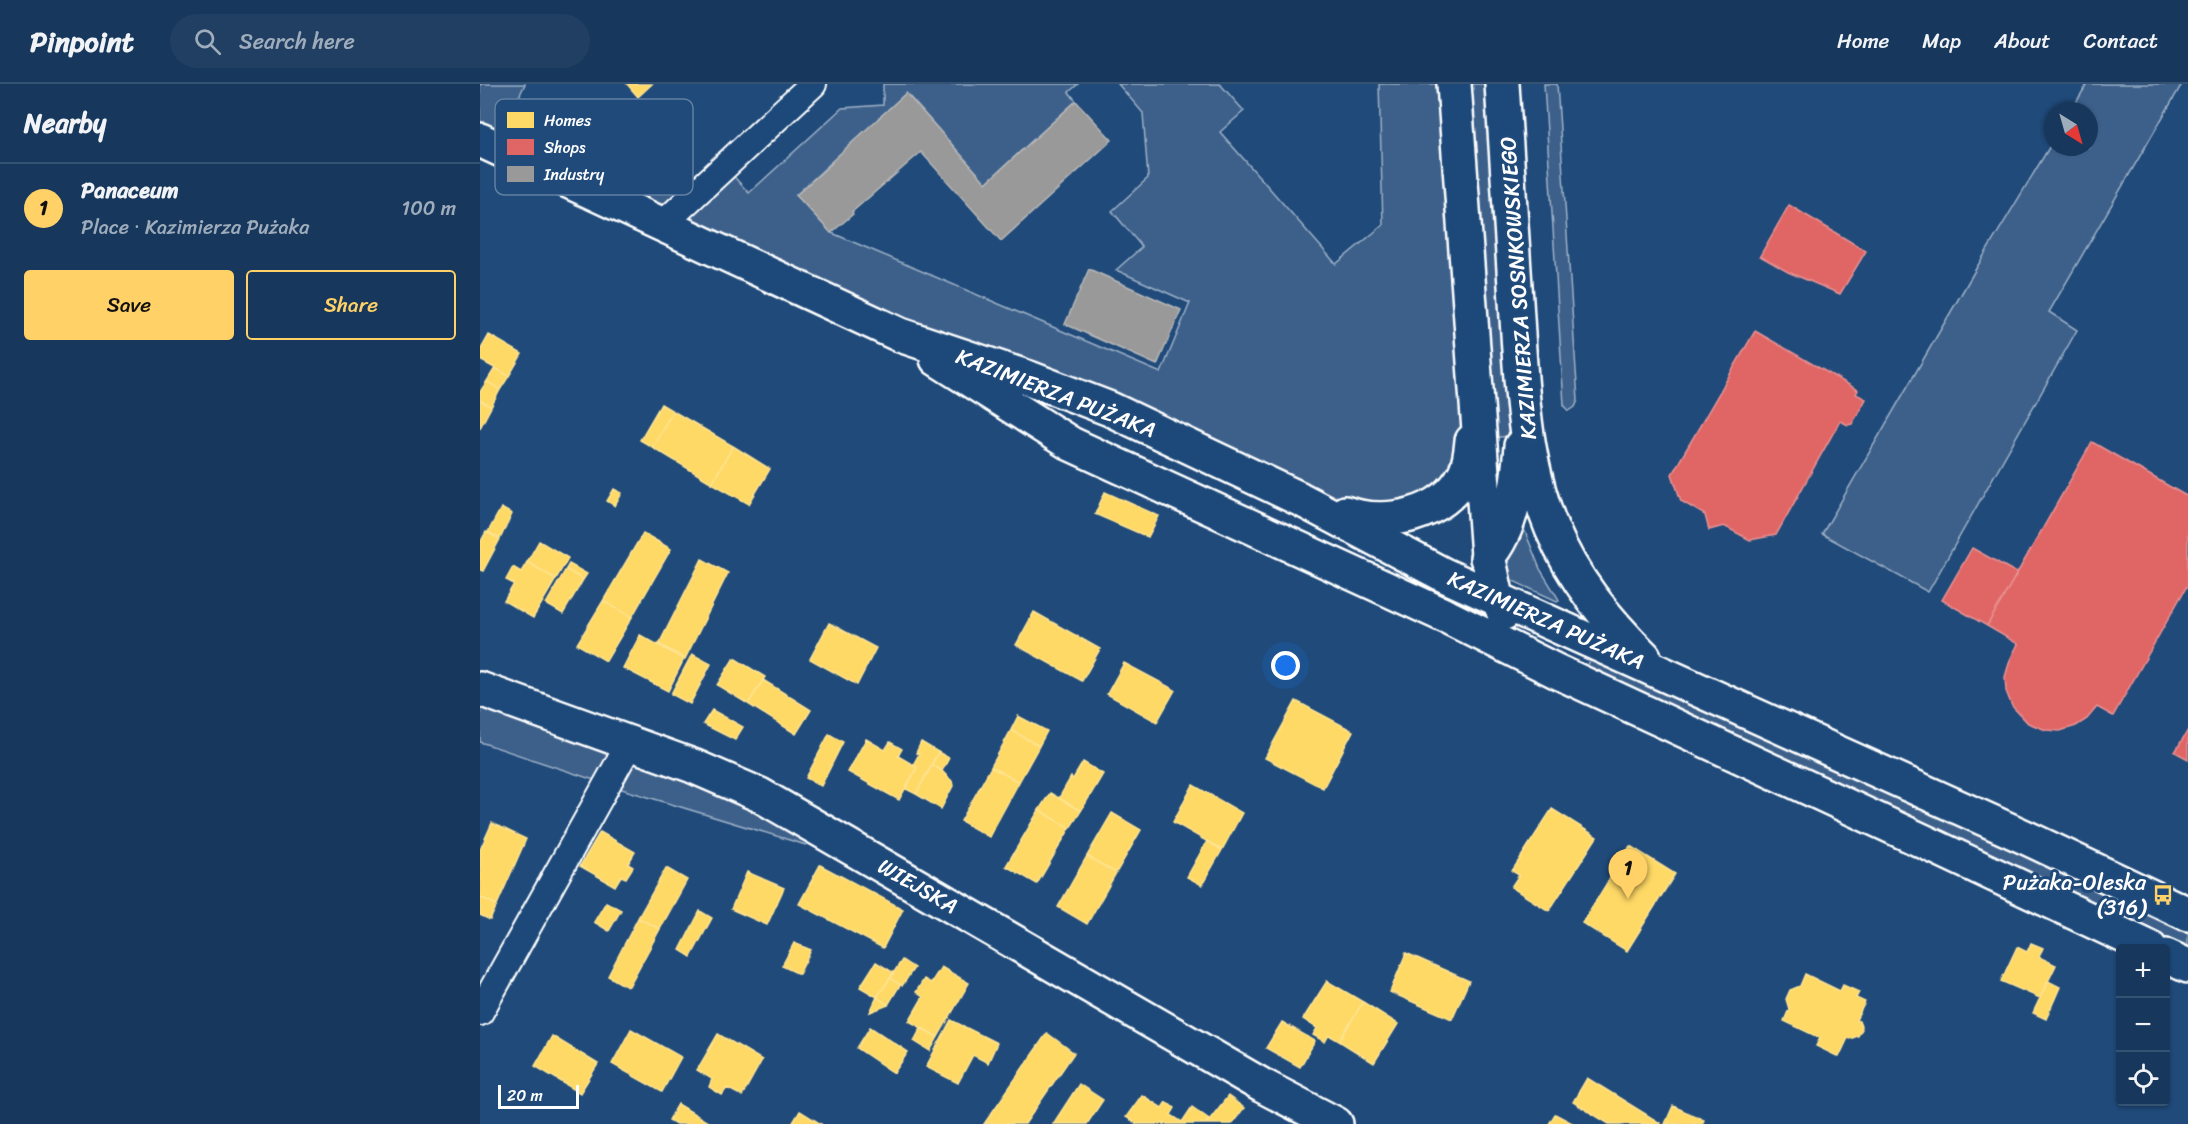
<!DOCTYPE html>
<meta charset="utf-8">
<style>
:root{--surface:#17385c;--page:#203f62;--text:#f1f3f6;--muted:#9eacbb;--line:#365272;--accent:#ffd166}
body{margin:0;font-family:Sriracha,sans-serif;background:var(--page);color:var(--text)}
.controls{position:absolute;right:18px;bottom:18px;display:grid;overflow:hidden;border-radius:6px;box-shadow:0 2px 4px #0004}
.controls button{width:54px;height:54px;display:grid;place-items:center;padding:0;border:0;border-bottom:2px solid var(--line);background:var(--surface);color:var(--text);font:30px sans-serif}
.compass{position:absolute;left:1564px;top:18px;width:54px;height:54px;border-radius:50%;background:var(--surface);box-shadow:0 2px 4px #0004;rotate:143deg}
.scale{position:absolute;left:18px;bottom:15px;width:81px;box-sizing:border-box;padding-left:6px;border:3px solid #fff;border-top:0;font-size:16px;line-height:21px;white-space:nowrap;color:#fff;-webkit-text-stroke:4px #1f4a7a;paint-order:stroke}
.you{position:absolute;left:806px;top:582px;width:21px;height:21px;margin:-15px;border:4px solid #fff;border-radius:50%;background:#1a73e8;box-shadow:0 0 0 9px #1a73e833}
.badge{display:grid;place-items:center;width:39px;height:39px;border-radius:50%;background:var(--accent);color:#111;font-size:20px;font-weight:700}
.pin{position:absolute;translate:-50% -50px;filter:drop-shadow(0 2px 3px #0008)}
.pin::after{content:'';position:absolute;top:32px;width:21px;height:18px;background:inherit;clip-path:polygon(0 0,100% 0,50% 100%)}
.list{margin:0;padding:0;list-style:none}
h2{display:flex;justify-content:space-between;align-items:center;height:78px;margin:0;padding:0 24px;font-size:26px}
h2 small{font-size:20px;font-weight:400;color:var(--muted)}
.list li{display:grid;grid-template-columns:39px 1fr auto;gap:18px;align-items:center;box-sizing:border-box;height:90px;padding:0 24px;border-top:2px solid var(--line)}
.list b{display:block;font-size:22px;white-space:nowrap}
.list p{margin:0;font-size:20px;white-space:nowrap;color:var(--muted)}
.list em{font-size:20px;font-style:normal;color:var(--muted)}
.actions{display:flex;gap:12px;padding:18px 24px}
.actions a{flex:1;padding:14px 0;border:2px solid var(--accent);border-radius:6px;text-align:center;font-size:21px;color:var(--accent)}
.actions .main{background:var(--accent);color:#111}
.icon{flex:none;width:33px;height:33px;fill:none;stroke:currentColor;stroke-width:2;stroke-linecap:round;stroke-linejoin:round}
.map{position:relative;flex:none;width:1708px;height:1040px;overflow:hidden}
header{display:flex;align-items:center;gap:36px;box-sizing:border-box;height:84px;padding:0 30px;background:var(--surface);border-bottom:2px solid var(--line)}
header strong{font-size:28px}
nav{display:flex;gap:33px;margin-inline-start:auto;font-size:21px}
.search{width:420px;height:54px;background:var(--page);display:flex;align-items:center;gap:15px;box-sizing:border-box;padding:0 21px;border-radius:33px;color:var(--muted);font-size:22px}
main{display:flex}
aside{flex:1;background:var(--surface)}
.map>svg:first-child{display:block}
</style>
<header>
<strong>Pinpoint</strong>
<div class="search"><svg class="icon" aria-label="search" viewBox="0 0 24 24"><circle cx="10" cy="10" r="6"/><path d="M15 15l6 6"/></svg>Search here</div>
<nav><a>Home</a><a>Map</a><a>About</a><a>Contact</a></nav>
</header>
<main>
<aside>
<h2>Nearby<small></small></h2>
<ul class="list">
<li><span class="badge">1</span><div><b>Panaceum</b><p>Place · Kazimierza Pużaka</p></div><em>100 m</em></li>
</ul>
<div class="actions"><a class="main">Save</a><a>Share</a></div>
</aside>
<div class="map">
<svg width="1708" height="1040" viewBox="0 0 1708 1040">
<rect width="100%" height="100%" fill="#1f4a7a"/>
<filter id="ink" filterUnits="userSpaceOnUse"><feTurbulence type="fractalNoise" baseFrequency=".0167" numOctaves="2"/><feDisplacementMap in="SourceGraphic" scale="12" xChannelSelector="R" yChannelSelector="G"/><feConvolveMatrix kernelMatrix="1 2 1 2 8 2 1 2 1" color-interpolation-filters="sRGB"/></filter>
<g filter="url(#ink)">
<!-- green -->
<path fill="#3c618b" stroke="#9eb0c5" stroke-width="1.5" d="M 0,0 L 45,0 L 35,21 L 153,77 L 174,92 L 214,111 L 245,83 L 269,109 L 362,24 L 403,21 L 403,0 L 598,0 L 589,8 L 596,17 L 506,99 L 426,9 L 316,111 L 352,149 L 681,289 L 710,219 L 636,186 L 662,163 L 632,127 L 668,94 L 663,29 L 638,0 L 740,0 L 764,27 L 740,48 L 856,180 L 903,141 L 899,0 L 974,0 L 985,390 L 895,436 L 0,56 Z
M 987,0 L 1006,0 L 1029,352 L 1012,354 Z
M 1064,0 L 1077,0 L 1098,316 L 1095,323 L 1089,327 L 1084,321 Z
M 1607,0 L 1702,0 L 1569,228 L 1597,246 L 1448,508 L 1342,450 L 1494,188 L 1573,57 L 1573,63 L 1609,63 L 1609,27 L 1591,27 Z
M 1042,445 L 1044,445 L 1060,485 L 1078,514 L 1079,516 L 1077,517 L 1029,495 L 1020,474 Z
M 1114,568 L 1708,848 L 1708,869 L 1106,585 Z
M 0,605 L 337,744 L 326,761 L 135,703 L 0,658 Z"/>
<!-- homes -->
<path fill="#ffd966" stroke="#ffe494" stroke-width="1.5" d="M 147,0 L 172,0 L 158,13 Z
M 9,251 L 42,270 L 29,292 L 0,276 L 0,267 Z
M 15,284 L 29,292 L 20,306 L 7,297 Z
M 7,297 L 20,306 L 11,323 L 0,316 L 0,308 Z
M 0,316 L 11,323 L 0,344 Z
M 181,320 L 193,327 L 172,363 L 160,356 Z
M 193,327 L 253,362 L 232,399 L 172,363 Z
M 253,362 L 290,385 L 269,420 L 232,399 Z
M 134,405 L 142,409 L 135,422 L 127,417 Z
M 625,408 L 679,432 L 668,453 L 615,430 Z
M 21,424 L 32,430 L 20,455 L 8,448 Z
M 6,448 L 20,455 L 3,487 L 0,486 L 0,459 Z
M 163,449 L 191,465 L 152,533 L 123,517 Z
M 59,457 L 88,474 L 76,495 L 47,478 Z
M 222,475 L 248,489 L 205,575 L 179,560 Z
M 47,478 L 76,495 L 53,534 L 24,517 L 34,500 L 26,496 L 33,483 L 41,488 Z
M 89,480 L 107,490 L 103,496 L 86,485 Z
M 86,485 L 103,496 L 83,530 L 66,520 Z
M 123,517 L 152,533 L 126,577 L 97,560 Z
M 554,528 L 620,565 L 602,597 L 536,561 Z
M 349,539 L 396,564 L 377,601 L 330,575 Z
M 160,551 L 204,575 L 188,607 L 143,584 Z
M 212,570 L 231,580 L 210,620 L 191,610 Z
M 254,574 L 285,593 L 268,620 L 237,601 Z
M 644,579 L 695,606 L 677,638 L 627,610 Z
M 283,596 L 331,626 L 316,650 L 268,620 Z
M 816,617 L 873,647 L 843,704 L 785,674 Z
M 232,626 L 263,643 L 255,656 L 223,640 Z
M 538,632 L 567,647 L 559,662 L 531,646 Z
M 531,646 L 559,662 L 539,698 L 511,683 Z
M 349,650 L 363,658 L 341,702 L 326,694 Z
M 386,655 L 405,666 L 410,658 L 422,665 L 418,672 L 437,683 L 419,716 L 368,688 Z
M 441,658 L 458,668 L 436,710 L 426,705 L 437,683 L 433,681 L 439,670 L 436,669 Z
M 458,668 L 469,674 L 462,687 L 452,681 Z
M 603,678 L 623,690 L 601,727 L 579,714 L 591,693 L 593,695 Z
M 452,681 L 462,687 L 472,697 L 473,702 L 461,725 L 436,710 Z
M 511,683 L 539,698 L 509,753 L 481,737 Z
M 713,701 L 762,729 L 742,766 L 693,738 Z
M 570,709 L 601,727 L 590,744 L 559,726 Z
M 1072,725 L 1117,753 L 1069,827 L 1031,803 L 1039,791 L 1032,787 Z
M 559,726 L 590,744 L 557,800 L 526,782 Z
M 632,729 L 661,746 L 636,789 L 607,772 Z
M 12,739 L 46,755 L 17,821 L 0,813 L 0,766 Z
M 120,748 L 155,768 L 148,780 L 153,783 L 146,794 L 141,792 L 135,802 L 100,782 Z
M 727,757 L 742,766 L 722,801 L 707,793 Z
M 1150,762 L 1195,790 L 1147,867 L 1102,839 Z
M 607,772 L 636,789 L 607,840 L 578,823 Z
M 340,781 L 423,825 L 403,864 L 319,820 Z
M 186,784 L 207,796 L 180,845 L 158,834 Z
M 267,788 L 304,804 L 287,841 L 251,825 Z
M 0,813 L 17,821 L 10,836 L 0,831 Z
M 126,818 L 141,826 L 129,847 L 114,838 Z
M 220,827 L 232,834 L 211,873 L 200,866 Z
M 158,834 L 180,845 L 149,902 L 147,903 L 128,892 Z
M 314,859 L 331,866 L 319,890 L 302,882 Z
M 1551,859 L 1563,864 L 1559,873 L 1576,881 L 1560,914 L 1521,897 L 1537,863 L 1547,868 Z
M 926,869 L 989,897 L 972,935 L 910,908 Z
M 422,876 L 434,884 L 422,902 L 410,894 Z
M 396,878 L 414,889 L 397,913 L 380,903 Z
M 461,883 L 489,899 L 458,953 L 429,937 L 443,913 L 436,908 L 444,895 L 451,899 Z
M 1325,890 L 1360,907 L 1363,901 L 1379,908 L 1376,914 L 1385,918 L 1376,936 L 1379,937 L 1382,945 L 1378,952 L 1370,955 L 1368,954 L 1359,973 L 1336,962 L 1340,954 L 1304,937 L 1309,925 L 1306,915 L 1310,906 L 1320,902 Z
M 410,894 L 420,901 L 408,921 L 397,913 Z
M 847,897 L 883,918 L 859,957 L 849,951 L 845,958 L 833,951 L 837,944 L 823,935 Z
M 1568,897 L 1580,903 L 1566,935 L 1553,929 Z
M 397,913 L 408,921 L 390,928 Z
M 883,918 L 918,940 L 894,979 L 859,957 Z
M 471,936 L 517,959 L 508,979 L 493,971 L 478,999 L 446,983 Z
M 802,938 L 835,957 L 820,983 L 786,964 Z
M 390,943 L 428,968 L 414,989 L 377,964 Z
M 441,944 L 458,953 L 450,967 L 434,957 Z
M 151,945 L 201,973 L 182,1008 L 132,980 Z
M 567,949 L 594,969 L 545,1040 L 504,1040 Z
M 238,950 L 282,976 L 262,1012 L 247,1004 L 242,1011 L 229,1003 L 232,995 L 217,986 Z
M 72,952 L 118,980 L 100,1009 L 55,982 Z
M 1107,994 L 1180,1039 L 1180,1040 L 1129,1040 L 1093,1018 Z
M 599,1000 L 623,1016 L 607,1040 L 573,1040 Z
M 662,1011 L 682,1024 L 686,1018 L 695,1024 L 691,1031 L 702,1038 L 712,1023 L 729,1035 L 726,1040 L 657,1040 L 646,1033 Z
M 748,1012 L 764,1024 L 752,1040 L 726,1040 Z
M 198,1020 L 231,1040 L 196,1040 L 189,1036 Z
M 1193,1022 L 1224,1036 L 1222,1040 L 1185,1040 Z
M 320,1027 L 341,1040 L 312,1040 Z
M 1075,1030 L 1094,1040 L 1069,1040 Z"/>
<!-- shops -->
<path fill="#e06666" stroke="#e99494" stroke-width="1.5" d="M 1309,121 L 1386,167 L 1360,210 L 1308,188 L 1280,172 Z
M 1275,247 L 1378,306 L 1376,310 L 1386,315 L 1372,340 L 1368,341 L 1360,337 L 1296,451 L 1270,456 L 1244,442 L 1229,446 L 1225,431 L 1201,417 L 1192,390 Z
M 1612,358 L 1708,413 L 1708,500 L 1633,632 L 1617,623 L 1607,635 L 1596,642 L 1580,647 L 1566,646 L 1548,639 L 1532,622 L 1526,607 L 1525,593 L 1530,576 L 1538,560 L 1507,542 Z
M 1492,464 L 1537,489 L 1507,542 L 1462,516 Z
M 1708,646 L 1708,675 L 1695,668 Z"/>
<!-- industry -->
<path fill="#999" stroke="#b8b8b8" stroke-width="1.5" d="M 426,9 L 506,99 L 596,17 L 632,56 L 521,157 L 441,68 L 372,128 L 373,130 L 351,149 L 316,111 L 352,79 L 351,78 Z
M 609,185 L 701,226 L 677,281 L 585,240 Z"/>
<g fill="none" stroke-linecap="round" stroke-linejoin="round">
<!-- street casing -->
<g stroke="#fff" stroke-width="30">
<path id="street" d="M 182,141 L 333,0
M 0,928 L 150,659"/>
</g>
<!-- secondary casing -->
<g stroke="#fff" stroke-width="38">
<path id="secondary" d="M 974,0 L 1008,472 L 1016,509 L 1024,529
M 1022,0 C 1027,72 1031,145 1036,217 C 1041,294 1042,373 1072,445 C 1093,495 1126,535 1164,573
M 0,56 L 420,251 L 549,294 L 630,325 L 820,415 L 964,491 L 1547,754 L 1708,830
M 457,275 L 591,360 L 968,533 L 1076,587 L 1447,759 L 1670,864
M 865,429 C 906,443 964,432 985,389 C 990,379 991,368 992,357
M 1007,474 C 1033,444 1038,400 1041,362
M 0,605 L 213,682 L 280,711 L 783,1002 L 856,1040
M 1686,872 L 1708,882"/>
</g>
<!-- street -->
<use href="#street" stroke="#1f4a7a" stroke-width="26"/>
<!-- secondary -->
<use href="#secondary" stroke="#1f4a7a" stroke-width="33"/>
</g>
</g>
<!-- icons -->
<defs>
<g id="bus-bare" transform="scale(1.62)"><path d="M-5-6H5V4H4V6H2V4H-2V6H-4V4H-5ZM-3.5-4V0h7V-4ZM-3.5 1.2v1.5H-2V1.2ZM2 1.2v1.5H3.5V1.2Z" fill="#ffd166" stroke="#1f4a7a" stroke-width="2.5" paint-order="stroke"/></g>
</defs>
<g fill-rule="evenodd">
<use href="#bus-bare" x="1683" y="811"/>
</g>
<g text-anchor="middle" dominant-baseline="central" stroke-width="6" stroke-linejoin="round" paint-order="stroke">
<!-- street labels -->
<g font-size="22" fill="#fff" stroke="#1f4a7a">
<text transform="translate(1038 204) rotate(-94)">KAZIMIERZA SOSNKOWSKIEGO</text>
<text transform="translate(576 309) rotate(21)">KAZIMIERZA PUŻAKA</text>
<text transform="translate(1066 536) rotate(24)">KAZIMIERZA PUŻAKA</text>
<text transform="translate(438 802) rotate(30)">WIEJSKA</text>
</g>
<!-- poi labels -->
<g font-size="22" fill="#fff" stroke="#1f4a7a" text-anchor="end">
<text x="1666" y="798">Pużaka-Oleska<tspan x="1666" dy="25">(316)</tspan></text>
</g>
</g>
<!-- legend -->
<rect x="15" y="15" width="198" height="96" rx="9" fill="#1f4a7a" stroke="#6280a2" stroke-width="1.5"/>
<rect x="27" y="28" width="27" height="16" fill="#ffd966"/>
<rect x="27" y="55" width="27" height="16" fill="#e06666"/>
<rect x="27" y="82" width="27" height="16" fill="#999"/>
<g font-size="16" fill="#fff">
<text x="64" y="42">Homes</text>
<text x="64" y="69">Shops</text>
<text x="64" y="96">Industry</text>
</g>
</svg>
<div class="controls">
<button>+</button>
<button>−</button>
<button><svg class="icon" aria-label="locate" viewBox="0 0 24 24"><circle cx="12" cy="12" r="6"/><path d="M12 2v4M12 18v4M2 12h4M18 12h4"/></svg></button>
</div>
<svg class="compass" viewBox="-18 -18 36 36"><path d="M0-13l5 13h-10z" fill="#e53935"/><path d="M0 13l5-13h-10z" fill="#9eacbb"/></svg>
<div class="scale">20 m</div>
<div class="you"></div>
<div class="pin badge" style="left:1148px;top:815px">1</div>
</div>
</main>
